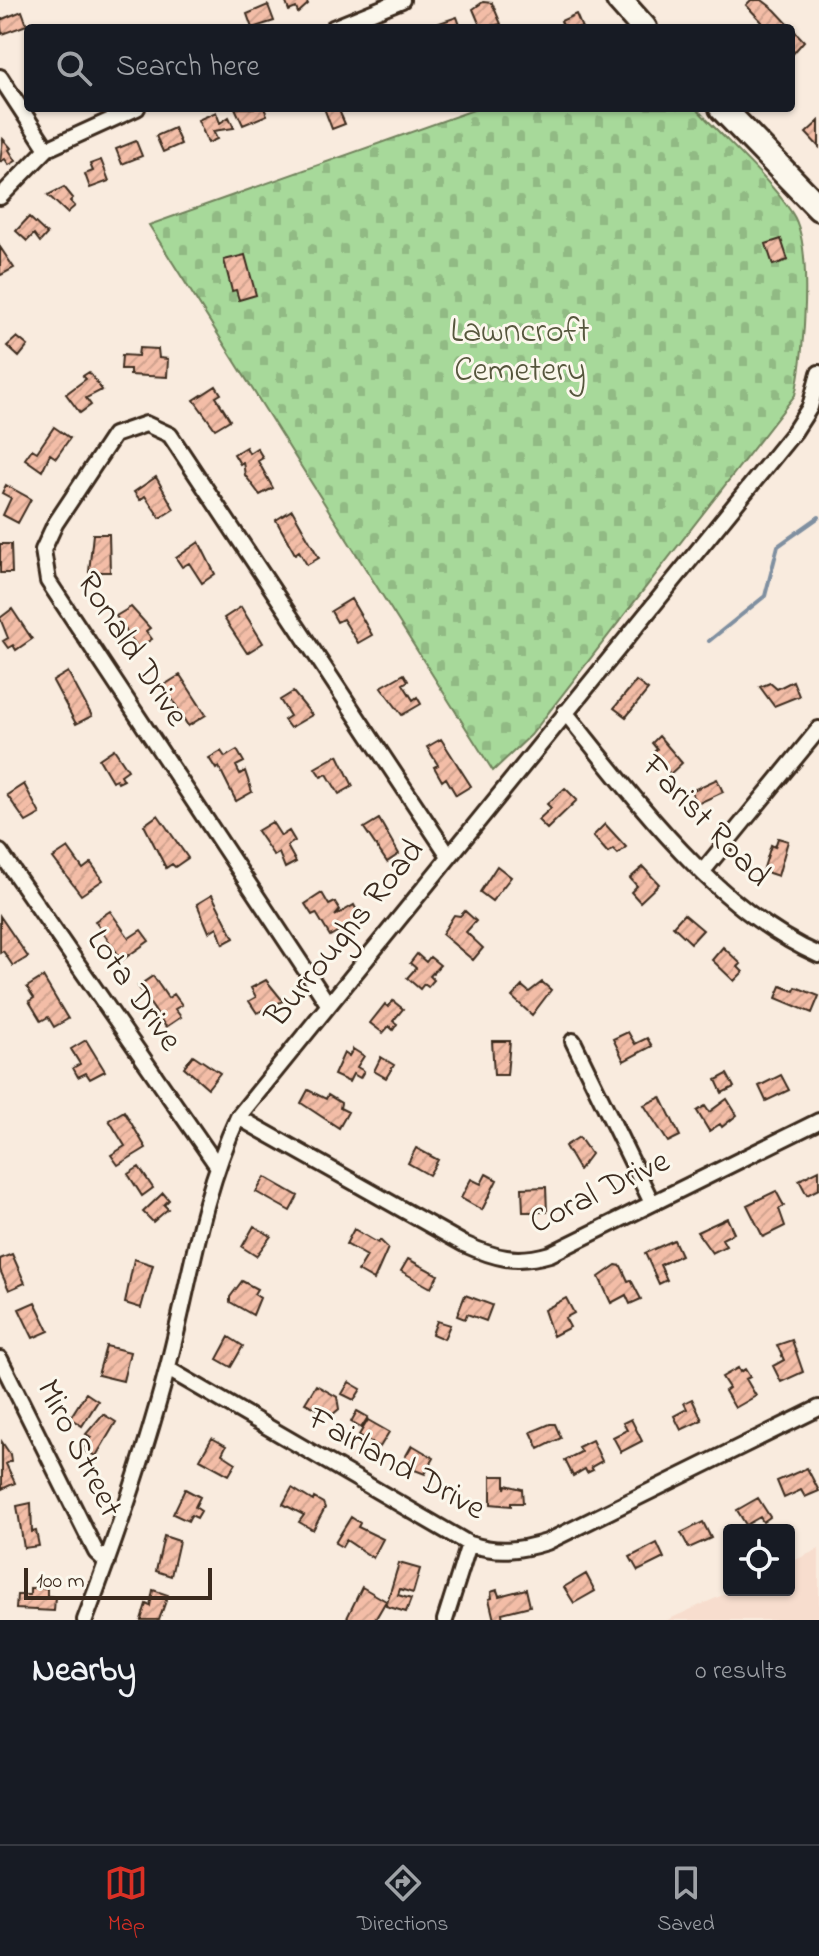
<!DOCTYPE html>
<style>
:root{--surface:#171b24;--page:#242831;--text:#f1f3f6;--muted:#9ea1a6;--line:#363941;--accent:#d93025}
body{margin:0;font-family:"Indie Flower",sans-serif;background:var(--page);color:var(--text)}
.controls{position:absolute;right:24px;bottom:24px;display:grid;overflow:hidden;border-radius:8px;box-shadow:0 2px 6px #0004}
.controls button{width:72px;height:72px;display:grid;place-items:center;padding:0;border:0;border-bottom:2px solid var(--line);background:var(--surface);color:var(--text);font:40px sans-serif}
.scale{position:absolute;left:24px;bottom:20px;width:188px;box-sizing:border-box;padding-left:8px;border:4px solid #3b2a1e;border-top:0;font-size:22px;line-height:28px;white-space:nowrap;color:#3b2a1e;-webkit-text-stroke:6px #fbf7ec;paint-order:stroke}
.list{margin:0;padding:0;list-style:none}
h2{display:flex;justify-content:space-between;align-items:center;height:104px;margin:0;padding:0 32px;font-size:34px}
h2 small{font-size:26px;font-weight:400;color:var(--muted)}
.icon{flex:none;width:44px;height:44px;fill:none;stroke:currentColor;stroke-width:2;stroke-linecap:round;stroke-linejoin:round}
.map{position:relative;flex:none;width:819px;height:1620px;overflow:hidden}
.search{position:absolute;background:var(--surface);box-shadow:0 2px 6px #0004;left:24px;right:24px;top:24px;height:88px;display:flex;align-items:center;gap:20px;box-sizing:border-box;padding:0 28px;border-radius:8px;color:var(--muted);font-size:30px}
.sheet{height:224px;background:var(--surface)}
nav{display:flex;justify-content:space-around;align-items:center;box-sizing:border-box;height:112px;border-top:2px solid var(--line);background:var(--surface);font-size:22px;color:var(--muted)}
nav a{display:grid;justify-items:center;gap:4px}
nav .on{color:var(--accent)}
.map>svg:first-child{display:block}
</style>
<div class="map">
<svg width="819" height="1620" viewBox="0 0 819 1620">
<defs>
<pattern id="cemetery-stones" width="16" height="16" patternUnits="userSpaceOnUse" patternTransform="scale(2)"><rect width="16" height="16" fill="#a7d99a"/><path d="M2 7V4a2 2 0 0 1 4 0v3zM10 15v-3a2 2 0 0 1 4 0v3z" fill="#91ba84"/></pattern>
<pattern id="building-hatch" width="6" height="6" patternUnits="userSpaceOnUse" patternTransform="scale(2)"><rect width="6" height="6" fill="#f3bda7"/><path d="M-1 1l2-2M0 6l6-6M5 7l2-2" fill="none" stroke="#d1a38f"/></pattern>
</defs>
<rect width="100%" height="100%" fill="#f9ebde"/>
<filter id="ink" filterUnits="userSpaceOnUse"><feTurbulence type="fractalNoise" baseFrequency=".0125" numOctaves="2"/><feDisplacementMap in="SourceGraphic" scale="16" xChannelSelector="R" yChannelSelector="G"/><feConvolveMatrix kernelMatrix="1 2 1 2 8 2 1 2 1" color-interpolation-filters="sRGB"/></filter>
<g filter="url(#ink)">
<!-- built -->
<path fill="#f7ddce" d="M 819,1549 L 819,1620 L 667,1620 L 734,1590 L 789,1590 L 789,1563 Z"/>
<!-- cemetery -->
<path fill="url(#cemetery-stones)" stroke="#71825c" stroke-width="2" d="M 479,108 L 696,108 C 725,140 769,178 792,213 C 814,245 804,356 795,395 L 531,735 L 493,771 L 149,225 Z"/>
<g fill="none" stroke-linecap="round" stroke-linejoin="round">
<!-- stream -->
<path stroke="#7f8fa0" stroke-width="4" d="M 709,641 L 765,596 L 778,546 L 819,517"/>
</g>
<!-- building -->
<path fill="url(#building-hatch)" stroke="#3b2a1e" stroke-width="2" d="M 285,0 L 306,0 L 308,4 L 298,13 L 296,8 L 289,11 Z
M 751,0 L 762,0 L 775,10 L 804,41 L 791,56 L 791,28 L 755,28 L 762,22 L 746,5 Z
M 483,2 L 492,3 L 501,24 L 481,28 L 473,9 Z
M 268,5 L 274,21 L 252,28 L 247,14 Z
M 22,11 L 27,25 L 2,34 L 0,20 Z
M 576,14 L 582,28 L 564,28 L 561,21 Z
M 457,17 L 461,28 L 441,28 L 439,23 Z
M 235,108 L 264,108 L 267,115 L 243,125 Z
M 324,108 L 338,108 L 345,124 L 332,129 Z
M 216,112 L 220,123 L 229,117 L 234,128 L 213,131 L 217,139 L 208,143 L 198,120 Z
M 819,121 L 819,147 L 806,133 Z
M 174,128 L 181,144 L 163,152 L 156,136 Z
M 3,139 L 11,148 L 9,150 L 16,161 L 9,165 L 5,159 L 0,162 Z
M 136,141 L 142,156 L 122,164 L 116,149 Z
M 101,160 L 109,181 L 90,188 L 85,174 L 93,171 L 90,164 Z
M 64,187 L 73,198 L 70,201 L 75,206 L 67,213 L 48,195 Z
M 29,217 L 47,234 L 40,242 L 34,234 L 27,241 L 16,231 Z
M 781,239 L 788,260 L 773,265 L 766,244 Z
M 0,247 L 14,268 L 1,275 L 0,274 Z
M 245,255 L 256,295 L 239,300 L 236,290 L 232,291 L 224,260 Z
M 17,337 L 28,346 L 19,357 L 7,346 Z
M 139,348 L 158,349 L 159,358 L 168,359 L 167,377 L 130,375 L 130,369 L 121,369 L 122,355 L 138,356 Z
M 89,372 L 102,390 L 86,398 L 91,405 L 80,413 L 66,394 L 86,379 L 83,376 Z
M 216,386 L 221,394 L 216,397 L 230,420 L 215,429 L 194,400 Z
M 54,427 L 70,438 L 56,458 L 50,454 L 42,471 L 25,459 L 32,449 L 37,452 Z
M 246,447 L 249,453 L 257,448 L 263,458 L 258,461 L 273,488 L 260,495 L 245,475 L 243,462 L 240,464 L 234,454 Z
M 156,477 L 174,509 L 160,518 L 145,496 L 140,500 L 134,492 Z
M 6,485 L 31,499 L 18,523 L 3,515 L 11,498 L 2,493 Z
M 292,510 L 319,558 L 307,565 L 299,551 L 295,554 L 276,520 Z
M 93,534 L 109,534 L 110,572 L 89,572 Z
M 199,542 L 215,574 L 202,583 L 189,563 L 182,567 L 176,558 Z
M 0,544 L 11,544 L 12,573 L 0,573 Z
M 351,599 L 372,635 L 358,643 L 343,619 L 337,622 L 331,611 Z
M 131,607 L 150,628 L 146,631 L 152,639 L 138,648 L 116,616 Z
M 241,607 L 263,643 L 247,653 L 224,618 Z
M 12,609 L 32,639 L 16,650 L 13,645 L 8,648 L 3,641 L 8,638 L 0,618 Z
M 68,672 L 92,716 L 76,724 L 53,681 Z
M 404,674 L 408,681 L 403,684 L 413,700 L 417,697 L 421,704 L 402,715 L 381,687 Z
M 180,675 L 206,715 L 188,726 L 164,685 Z
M 636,681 L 648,690 L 626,717 L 614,708 Z
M 793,681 L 799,696 L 774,706 L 760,687 L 770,683 L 777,689 Z
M 293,692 L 312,715 L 290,728 L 284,720 L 290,716 L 280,700 Z
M 659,736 L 682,763 L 670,774 L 653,753 L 657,749 L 652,743 Z
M 441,739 L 471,786 L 456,795 L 446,778 L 442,781 L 434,767 L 438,765 L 427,747 Z
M 114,749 L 128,770 L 121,775 L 124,780 L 118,783 L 116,779 L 112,781 L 99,759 Z
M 237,750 L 244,762 L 236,766 L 240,774 L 245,771 L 252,792 L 236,801 L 219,767 L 216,769 L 209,758 L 221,751 L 225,757 Z
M 338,755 L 353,786 L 339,794 L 327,774 L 321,777 L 315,768 Z
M 717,779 L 723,792 L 697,804 L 691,791 Z
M 24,784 L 40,814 L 26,822 L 7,795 Z
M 565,788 L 577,800 L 547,829 L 538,820 L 551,808 L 547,804 Z
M 158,815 L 188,858 L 175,867 L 172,864 L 166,868 L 144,825 Z
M 379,819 L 399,854 L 387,862 L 364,828 Z
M 272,822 L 281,836 L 289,831 L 295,841 L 287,846 L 296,862 L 285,868 L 279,853 L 274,856 L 257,831 Z
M 605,824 L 626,847 L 618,854 L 613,849 L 608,853 L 593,836 Z
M 778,838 L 788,841 L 778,876 L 763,871 L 771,845 L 775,847 Z
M 68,848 L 83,869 L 91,863 L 103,880 L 81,895 L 53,858 Z
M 497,866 L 511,877 L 492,901 L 480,892 Z
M 643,867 L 659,884 L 640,902 L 631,892 L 637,886 L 630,878 Z
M 322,893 L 329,905 L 335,902 L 340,910 L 335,916 L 354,905 L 361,918 L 330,936 L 316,913 L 312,915 L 305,904 Z
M 212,895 L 234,938 L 223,944 L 217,927 L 209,932 L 197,904 Z
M 110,911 L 129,938 L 141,930 L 149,941 L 122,960 L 95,921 Z
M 465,911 L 476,921 L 466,932 L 483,948 L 473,960 L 442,934 L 454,915 L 460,916 Z
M 684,914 L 703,930 L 691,943 L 673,926 Z
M 0,916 L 28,957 L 13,966 L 3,951 L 0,953 Z
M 723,947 L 741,964 L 738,967 L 743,972 L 734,981 L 712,960 Z
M 417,954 L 426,962 L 430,957 L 440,965 L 430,976 L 434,980 L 428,987 L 424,984 L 420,989 L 407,978 L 416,968 L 410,963 Z
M 153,976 L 168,998 L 174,994 L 182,1005 L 175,1009 L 181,1017 L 166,1027 L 138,986 Z
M 43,977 L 68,1019 L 54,1027 L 48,1017 L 41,1021 L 29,1001 L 34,998 L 27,987 Z
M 266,980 L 283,1001 L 257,1013 L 249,1001 L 256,997 L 251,988 Z
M 542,982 L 551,990 L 532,1015 L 512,997 L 522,986 L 529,992 Z
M 781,986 L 794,991 L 796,987 L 819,996 L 812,1013 L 776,998 Z
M 393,1001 L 403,1009 L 393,1021 L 397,1024 L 393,1030 L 389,1026 L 383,1033 L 370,1023 L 385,1004 L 388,1007 Z
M 628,1032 L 635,1044 L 647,1038 L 652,1046 L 624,1061 L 613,1039 Z
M 86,1040 L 105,1071 L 90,1079 L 86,1073 L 78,1077 L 73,1068 L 80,1064 L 71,1049 Z
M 492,1041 L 510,1041 L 507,1075 L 494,1075 Z
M 353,1049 L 364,1056 L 357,1067 L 364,1071 L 360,1078 L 353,1074 L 349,1082 L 334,1075 L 344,1053 L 349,1056 Z
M 193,1055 L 220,1073 L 208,1088 L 184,1067 Z
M 381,1057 L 394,1065 L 386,1078 L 374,1071 Z
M 727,1074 L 734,1087 L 722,1093 L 716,1080 Z
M 781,1075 L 789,1090 L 766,1101 L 759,1086 Z
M 308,1090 L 326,1099 L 328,1095 L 341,1103 L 340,1108 L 348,1112 L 339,1128 L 301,1103 Z
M 661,1097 L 680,1136 L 668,1142 L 644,1105 Z
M 727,1099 L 737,1115 L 722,1127 L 720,1124 L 709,1131 L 697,1111 L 705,1106 L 709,1112 Z
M 124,1111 L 146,1148 L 118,1165 L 111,1155 L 125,1146 L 109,1120 Z
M 579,1137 L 591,1154 L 579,1170 L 565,1146 Z
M 416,1148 L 438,1160 L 429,1175 L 408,1163 Z
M 139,1167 L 153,1188 L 142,1196 L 128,1174 Z
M 819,1170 L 819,1189 L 807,1195 L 799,1180 Z
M 486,1174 L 497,1180 L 482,1210 L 461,1198 L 471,1179 L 481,1184 Z
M 265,1177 L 298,1196 L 290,1211 L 256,1192 Z
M 546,1187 L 547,1212 L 523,1212 L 522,1188 Z
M 776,1191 L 784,1206 L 779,1209 L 785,1226 L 763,1237 L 747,1205 Z
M 163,1193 L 169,1200 L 164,1205 L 168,1209 L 153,1222 L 143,1212 Z
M 727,1218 L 734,1233 L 722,1239 L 726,1246 L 712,1253 L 697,1232 Z
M 254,1226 L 271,1236 L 256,1256 L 242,1247 Z
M 354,1229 L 378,1243 L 380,1240 L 388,1248 L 374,1280 L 358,1271 L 367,1256 L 346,1244 Z
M 674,1240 L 681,1255 L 660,1265 L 667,1280 L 659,1284 L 645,1253 Z
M 12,1254 L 25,1283 L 9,1290 L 0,1270 L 0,1259 Z
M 134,1259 L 153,1265 L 141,1308 L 125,1303 Z
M 408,1259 L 438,1275 L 431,1288 L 401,1271 Z
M 616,1265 L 621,1266 L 628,1281 L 631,1280 L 641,1299 L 630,1304 L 626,1295 L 611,1303 L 599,1277 Z
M 242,1281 L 257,1289 L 254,1294 L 260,1298 L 253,1315 L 230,1302 L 230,1297 Z
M 465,1295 L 492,1305 L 486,1321 L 467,1314 L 465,1319 L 457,1316 Z
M 566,1298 L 574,1313 L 565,1318 L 570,1327 L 553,1336 L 544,1310 Z
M 35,1302 L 49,1331 L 33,1338 L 19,1309 Z
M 437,1321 L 450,1325 L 444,1339 L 432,1334 Z
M 229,1337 L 243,1346 L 231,1367 L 217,1359 Z
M 792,1340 L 803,1372 L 781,1382 L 773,1366 L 784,1360 L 777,1345 Z
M 106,1346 L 130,1352 L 123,1381 L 98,1375 Z
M 738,1368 L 740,1372 L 745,1369 L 750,1377 L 746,1379 L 756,1396 L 735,1408 L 725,1391 L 729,1388 L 722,1377 Z
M 349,1382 L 361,1389 L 354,1400 L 342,1394 Z
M 316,1385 L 337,1397 L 339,1409 L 332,1415 L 305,1403 Z
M 86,1393 L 98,1401 L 82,1426 L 70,1418 Z
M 692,1399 L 702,1420 L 681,1430 L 674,1416 L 687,1409 L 684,1403 Z
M 357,1411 L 368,1417 L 361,1428 L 351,1422 Z
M 103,1414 L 116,1422 L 96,1456 L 82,1450 L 91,1437 L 86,1434 Z
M 631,1419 L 642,1441 L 621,1452 L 613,1437 L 627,1430 L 623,1423 Z
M 368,1420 L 389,1432 L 380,1447 L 359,1435 Z
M 550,1424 L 555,1424 L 561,1438 L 539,1449 L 531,1432 Z
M 212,1438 L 226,1446 L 222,1454 L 236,1463 L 229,1475 L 200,1459 Z
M 592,1440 L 602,1461 L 591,1467 L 593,1470 L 587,1473 L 585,1469 L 573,1476 L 565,1460 L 581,1452 L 578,1447 Z
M 2,1442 L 10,1454 L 11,1461 L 6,1464 L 15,1483 L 2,1489 Z
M 412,1445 L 434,1458 L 425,1474 L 407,1467 L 409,1464 L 403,1461 Z
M 807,1468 L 819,1491 L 805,1497 L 801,1490 L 784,1498 L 777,1481 Z
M 491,1476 L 505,1476 L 505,1489 L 506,1485 L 522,1489 L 523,1503 L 511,1503 L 511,1506 L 491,1504 Z
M 292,1488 L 313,1501 L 314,1498 L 323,1503 L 325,1508 L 313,1530 L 299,1522 L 304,1515 L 283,1504 Z
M 185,1489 L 200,1497 L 195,1507 L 201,1511 L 197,1518 L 191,1515 L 188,1521 L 173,1514 Z
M 758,1498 L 770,1517 L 763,1522 L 760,1517 L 746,1525 L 737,1510 Z
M 31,1503 L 32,1532 L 36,1531 L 39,1546 L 24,1548 L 17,1506 Z
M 351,1517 L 360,1523 L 358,1527 L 383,1539 L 373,1558 L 346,1540 L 342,1547 L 335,1543 Z
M 703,1522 L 711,1538 L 689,1548 L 681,1533 Z
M 164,1536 L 179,1541 L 171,1576 L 156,1571 Z
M 657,1543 L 664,1558 L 638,1571 L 630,1557 Z
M 399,1563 L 420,1569 L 413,1593 L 400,1589 L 398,1595 L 411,1599 L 406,1612 L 386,1606 Z
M 586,1574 L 595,1591 L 574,1603 L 564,1587 Z
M 362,1587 L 386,1601 L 375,1620 L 346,1620 Z
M 30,1588 L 47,1588 L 47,1596 L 55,1597 L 54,1611 L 16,1609 L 17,1595 L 30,1595 Z
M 526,1589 L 530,1606 L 502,1613 L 503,1620 L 494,1620 L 489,1599 L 492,1598 L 491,1592 L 497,1590 L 499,1596 Z
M 153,1590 L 168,1595 L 159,1620 L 141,1620 L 146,1604 L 150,1606 Z"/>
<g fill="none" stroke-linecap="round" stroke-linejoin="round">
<!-- minor casing -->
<g stroke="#3b2a1e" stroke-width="20">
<path id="minor" d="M 333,28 L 402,0
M 0,77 L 47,149
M 0,197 L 47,149 L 137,108
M 565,712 C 634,797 715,910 819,955
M 0,852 L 216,1164
M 703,871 L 819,729
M 328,1004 L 48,581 L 43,550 L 55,524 L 114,435 L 146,424 L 170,435 L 449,856
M 573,1041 L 651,1201
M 238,1117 L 464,1244 C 495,1258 516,1264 550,1254 L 819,1121
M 0,1359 L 96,1552 L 107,1562
M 168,1369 L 469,1544 C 498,1553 518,1551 547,1542 L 819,1408
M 85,1620 C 116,1538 145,1455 167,1370 C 190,1284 200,1198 238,1117 L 794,432 L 810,407 L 819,373
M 445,1620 L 469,1544"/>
</g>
<!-- primary casing -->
<g stroke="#3b2a1e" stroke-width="30">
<path id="primary" d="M 619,0 L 644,28
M 722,108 L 819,208"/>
</g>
<!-- minor -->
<use href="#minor" stroke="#fbf7ec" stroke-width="14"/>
<!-- primary -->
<use href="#primary" stroke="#fbf7ec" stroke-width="24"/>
</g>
</g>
<g text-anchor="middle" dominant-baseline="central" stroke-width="6" stroke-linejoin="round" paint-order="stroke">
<!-- park labels -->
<g font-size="34" fill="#56563d" stroke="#fbf7ec">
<text x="520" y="333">Lawncroft<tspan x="520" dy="39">Cemetery</tspan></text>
</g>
<!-- street labels -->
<g font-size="34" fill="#3b2a1e" stroke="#fbf7ec">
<text transform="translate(131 650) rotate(57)">Ronald Drive</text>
<text transform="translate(705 822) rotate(46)">Farist Road</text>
<text transform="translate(346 934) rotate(-51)">Burroughs Road</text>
<text transform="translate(133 991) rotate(55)">Lota Drive</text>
<text transform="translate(600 1193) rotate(-26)">Coral Drive</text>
<text transform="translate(78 1449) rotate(63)">Miro Street</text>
<text transform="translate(396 1465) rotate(29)">Fairland Drive</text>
</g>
</g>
</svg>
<div class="controls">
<button><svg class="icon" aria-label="locate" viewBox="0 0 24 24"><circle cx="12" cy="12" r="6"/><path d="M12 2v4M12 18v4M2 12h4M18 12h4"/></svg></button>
</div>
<div class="scale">100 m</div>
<div class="search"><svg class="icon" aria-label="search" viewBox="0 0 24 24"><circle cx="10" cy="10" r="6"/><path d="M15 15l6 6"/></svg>Search here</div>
</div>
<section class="sheet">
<h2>Nearby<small>0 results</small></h2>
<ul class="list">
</ul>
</section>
<nav>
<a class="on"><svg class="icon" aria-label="map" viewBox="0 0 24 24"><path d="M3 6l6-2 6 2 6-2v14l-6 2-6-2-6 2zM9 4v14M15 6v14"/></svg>Map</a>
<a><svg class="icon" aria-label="directions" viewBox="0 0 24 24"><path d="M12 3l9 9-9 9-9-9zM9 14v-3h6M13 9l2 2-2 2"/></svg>Directions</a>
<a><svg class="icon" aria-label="saved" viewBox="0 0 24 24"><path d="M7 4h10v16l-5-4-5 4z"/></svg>Saved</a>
</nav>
